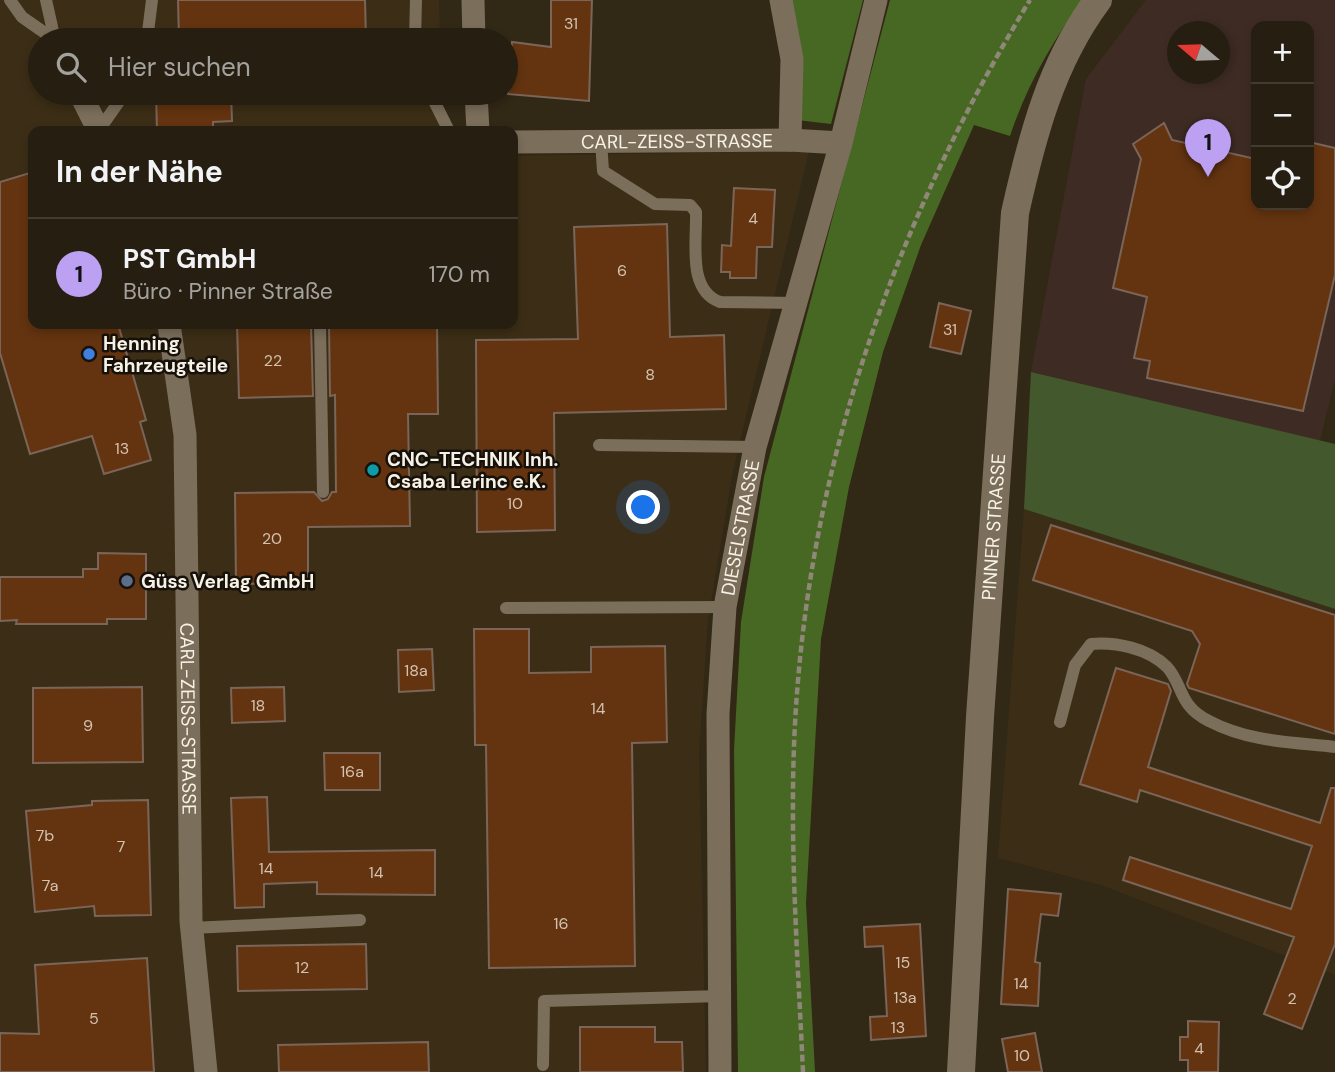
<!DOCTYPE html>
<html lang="de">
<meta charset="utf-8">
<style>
:root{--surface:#261e10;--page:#322b1e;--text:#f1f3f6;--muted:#a4a29f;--line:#423c30;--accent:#bca0f2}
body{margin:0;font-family:"DM Sans",sans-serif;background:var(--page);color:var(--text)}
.controls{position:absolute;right:21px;top:21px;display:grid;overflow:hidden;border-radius:14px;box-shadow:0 4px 10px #0003}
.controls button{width:63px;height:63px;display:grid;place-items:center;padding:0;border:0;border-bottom:2px solid var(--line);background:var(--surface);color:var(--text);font:35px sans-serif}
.compass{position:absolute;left:1167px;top:21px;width:63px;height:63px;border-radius:50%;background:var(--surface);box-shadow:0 4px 10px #0003;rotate:289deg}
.you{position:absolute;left:644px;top:508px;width:24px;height:24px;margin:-18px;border:5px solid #fff;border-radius:50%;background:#1a73e8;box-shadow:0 0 0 10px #1a73e833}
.badge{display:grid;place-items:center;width:46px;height:46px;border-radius:50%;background:var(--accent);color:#111;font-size:23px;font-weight:700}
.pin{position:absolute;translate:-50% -58px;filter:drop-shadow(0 2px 4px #0008)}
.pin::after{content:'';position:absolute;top:37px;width:24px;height:21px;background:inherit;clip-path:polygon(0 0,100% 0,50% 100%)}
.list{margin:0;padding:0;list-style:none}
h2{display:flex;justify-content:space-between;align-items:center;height:91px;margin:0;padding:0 28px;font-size:30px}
h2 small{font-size:23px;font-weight:400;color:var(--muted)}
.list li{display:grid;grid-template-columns:46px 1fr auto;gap:21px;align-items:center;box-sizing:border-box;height:112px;padding:0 28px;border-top:2px solid var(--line)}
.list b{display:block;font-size:26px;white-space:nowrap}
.list p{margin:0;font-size:23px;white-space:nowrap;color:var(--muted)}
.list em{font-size:23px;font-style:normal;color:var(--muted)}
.icon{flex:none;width:38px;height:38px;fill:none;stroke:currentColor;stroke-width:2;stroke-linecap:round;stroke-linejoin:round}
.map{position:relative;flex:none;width:1335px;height:1072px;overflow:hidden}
.search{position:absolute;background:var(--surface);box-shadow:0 4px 10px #0003;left:28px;top:28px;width:490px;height:77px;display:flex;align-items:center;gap:18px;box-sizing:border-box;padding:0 24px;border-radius:38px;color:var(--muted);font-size:26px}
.panel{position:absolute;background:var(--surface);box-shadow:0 4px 10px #0003;left:28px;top:126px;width:490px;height:203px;border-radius:14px}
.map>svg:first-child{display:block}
</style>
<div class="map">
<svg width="1335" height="1072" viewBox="0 0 1335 1072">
<rect width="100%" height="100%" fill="#322816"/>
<!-- commercial -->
<path fill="#3e2c24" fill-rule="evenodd" d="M 1146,0 L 1335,0 L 1335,379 L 1320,441 L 1031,372 L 1086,79 ZM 1256,26 L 1309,26 L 1309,205 L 1256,205 ZM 1178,32 L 1220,32 L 1220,74 L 1178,74 Z"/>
<!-- built -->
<path fill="#3c2e16" d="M 0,0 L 439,0 L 440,40 L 40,40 L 40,93 L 442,93 L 443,131 L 33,131 L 33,324 L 513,324 L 513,156 L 809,151 L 733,471 L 708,620 L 699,752 L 706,1072 L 0,1072 Z
M 1024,509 L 1335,609 L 1335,975 L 1101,885 L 998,858 Z"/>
<!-- green -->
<path fill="#43592d" d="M 1031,372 L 1335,444 L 1335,609 L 1024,509 Z"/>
<!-- forest -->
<path fill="#476822" d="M 791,0 L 863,0 L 831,124 L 797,120 Z
M 890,0 L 1082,0 C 1051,44 1027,85 1010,136 L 974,125 L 921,245 L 883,352 L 849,487 L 821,639 L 806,903 L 815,1072 L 738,1072 L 734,750 L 741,622 L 764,477 Z"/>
<!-- building -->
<path fill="#643410" stroke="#7a6558" stroke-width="2" d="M 178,0 L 365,0 L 366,40 L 179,40 Z
M 551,0 L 592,0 L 589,101 L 508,94 L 512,42 L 551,47 Z
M 156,93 L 231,93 L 232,121 L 213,122 L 213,130 L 157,131 Z
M 1164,123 L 1172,140 L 1256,159 L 1256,205 L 1309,205 L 1309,142 L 1335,148 L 1335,275 L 1303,411 L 1147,378 L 1150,361 L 1134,358 L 1147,297 L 1113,288 L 1141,159 L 1133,144 Z
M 33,172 L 33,324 L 118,324 L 146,420 L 140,422 L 151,460 L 104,474 L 92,436 L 30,454 L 0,353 L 0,182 Z
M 734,188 L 775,190 L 772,247 L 757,247 L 756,278 L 730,278 L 730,272 L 721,272 L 722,245 L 731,246 Z
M 667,224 L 670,337 L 724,335 L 726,409 L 554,413 L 555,530 L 477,532 L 476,340 L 578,339 L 574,227 Z
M 939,303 L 971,311 L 961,354 L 930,347 Z
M 237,324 L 311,324 L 313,396 L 239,398 Z
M 329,324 L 437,324 L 438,414 L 408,414 L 410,526 L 308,527 L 308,583 L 236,584 L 235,493 L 314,492 L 322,501 L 328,499 L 332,492 L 336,492 L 335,395 L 330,396 Z
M 1051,525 L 1335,615 L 1335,734 L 1189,688 L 1187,684 L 1200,644 L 1192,631 L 1033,580 Z
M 98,553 L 146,554 L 146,619 L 107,619 L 107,624 L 16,624 L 17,620 L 0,621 L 0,577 L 83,577 L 83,569 L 98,569 Z
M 474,629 L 529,629 L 529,673 L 591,672 L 591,647 L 665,646 L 667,742 L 632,743 L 635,966 L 489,968 L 486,745 L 475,745 Z
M 432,649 L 434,690 L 399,692 L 398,650 Z
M 1116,668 L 1168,684 L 1171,691 L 1148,767 L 1320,823 L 1331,788 L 1335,788 L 1335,944 L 1302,1029 L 1264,1014 L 1294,937 L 1123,880 L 1130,857 L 1291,909 L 1312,846 L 1140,790 L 1137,802 L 1080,784 Z
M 142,687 L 143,762 L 33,763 L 33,688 Z
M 284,687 L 285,721 L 232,723 L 231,688 Z
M 324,753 L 380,753 L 380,790 L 325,790 Z
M 267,797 L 269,852 L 435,850 L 435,895 L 317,894 L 317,882 L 264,884 L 264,907 L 235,908 L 231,798 Z
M 148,800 L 151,915 L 95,916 L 94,906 L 35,912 L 26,811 L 92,805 L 92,801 Z
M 1008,889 L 1061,894 L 1058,916 L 1041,914 L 1035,962 L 1040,963 L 1038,1006 L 1001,1004 Z
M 920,924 L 926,1036 L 871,1040 L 870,1017 L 887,1016 L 883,946 L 865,947 L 864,927 Z
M 366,944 L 367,989 L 238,991 L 237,946 Z
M 147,958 L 154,1072 L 0,1072 L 0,1033 L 39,1034 L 35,965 Z
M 1188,1021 L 1219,1022 L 1218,1072 L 1188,1072 L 1188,1060 L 1180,1060 L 1180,1037 L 1188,1037 Z
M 580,1027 L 655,1027 L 655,1042 L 682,1042 L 683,1072 L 580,1072 Z
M 1035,1033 L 1042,1072 L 1008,1072 L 1002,1039 Z
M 428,1042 L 429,1072 L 279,1072 L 278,1045 Z"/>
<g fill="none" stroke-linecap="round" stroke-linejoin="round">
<!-- path -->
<path stroke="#8f8778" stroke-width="4.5" stroke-dasharray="7 3.5" stroke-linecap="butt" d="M 803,1072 C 798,964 790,855 794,746 C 804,478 891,229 1030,0"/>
<!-- service -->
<path stroke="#7b6f5b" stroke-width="12" d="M 10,0 L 22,17 L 55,40
M 46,0 L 55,40
M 147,40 L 152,0
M 415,40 L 416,0
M 430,93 L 449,131
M 99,130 L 125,93
M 601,141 L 603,171 L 655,204 L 690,205 L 696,212 C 697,242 687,290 720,302 L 797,303
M 320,324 L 323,492
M 599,445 L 755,447
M 506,608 L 725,607
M 1060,722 L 1075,665 L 1091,644 C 1116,642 1148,648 1167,667 C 1183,684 1178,706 1209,721 C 1249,742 1291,742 1335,747
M 191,928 L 360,920
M 543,1065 L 544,1001 L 721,996"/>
<!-- minor -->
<g stroke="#7b6f5b" stroke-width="23">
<path d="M 473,0 L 474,40"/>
<path d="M 781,0 L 792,59 L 790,140"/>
<path d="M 80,93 L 99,131"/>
<path d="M 476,93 L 478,131"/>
<path id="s1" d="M 513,142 L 790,140 L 841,143"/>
<path id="s2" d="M 169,324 L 185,435 L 191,921 L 206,1072"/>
<path id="s3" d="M 720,1072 L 718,714 L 725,607 L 755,447 L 841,143 L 876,0"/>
</g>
<!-- tertiary -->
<path stroke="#7b6f5b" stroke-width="28" id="s4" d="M 961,1072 L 980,717 L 1015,213 C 1032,137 1051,63 1098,0"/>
</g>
<!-- markers -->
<circle fill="#3f7fe0" stroke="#16110a" stroke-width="2.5" cx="89" cy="354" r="7"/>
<circle fill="#0f9aa8" stroke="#16110a" stroke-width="2.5" cx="373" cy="470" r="7"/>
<circle fill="#5c6f8a" stroke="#16110a" stroke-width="2.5" cx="127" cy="581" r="7"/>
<g text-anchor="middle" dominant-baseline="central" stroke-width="5" stroke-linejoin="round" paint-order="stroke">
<!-- number labels -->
<g font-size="16" fill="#d3c2b0">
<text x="571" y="23">31</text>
<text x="753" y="218">4</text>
<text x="622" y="270">6</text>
<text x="950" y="329">31</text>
<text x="273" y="360">22</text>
<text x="650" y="374">8</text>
<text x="122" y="448">13</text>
<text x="515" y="503">10</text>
<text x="272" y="538">20</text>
<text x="416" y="670">18a</text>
<text x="258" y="705">18</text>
<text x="598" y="708">14</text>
<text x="88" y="725">9</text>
<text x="352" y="771">16a</text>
<text x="45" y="835">7b</text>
<text x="121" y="846">7</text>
<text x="266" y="868">14</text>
<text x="376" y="872">14</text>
<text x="50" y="885">7a</text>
<text x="561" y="923">16</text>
<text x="903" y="962">15</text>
<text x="302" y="967">12</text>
<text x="1021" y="983">14</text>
<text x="905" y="997">13a</text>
<text x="1292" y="998">2</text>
<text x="94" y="1018">5</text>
<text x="898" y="1027">13</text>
<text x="1199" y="1048">4</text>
<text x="1022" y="1055">10</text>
</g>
<!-- street labels -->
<g font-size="19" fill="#f8f2e6" stroke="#16110a">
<text stroke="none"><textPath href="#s1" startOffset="164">CARL-ZEISS-STRASSE</textPath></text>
<text stroke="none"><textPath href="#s4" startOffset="546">PINNER STRASSE</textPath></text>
<text stroke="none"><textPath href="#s3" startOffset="546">DIESELSTRASSE</textPath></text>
<text stroke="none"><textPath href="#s2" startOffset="396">CARL-ZEISS-STRASSE</textPath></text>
</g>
<!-- poi labels -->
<g font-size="19" font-weight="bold" fill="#f8f2e6" stroke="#16110a" text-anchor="start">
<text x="103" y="343">Henning<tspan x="103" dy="22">Fahrzeugteile</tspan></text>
<text x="387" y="459">CNC-TECHNIK Inh.<tspan x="387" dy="22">Csaba Lerinc e.K.</tspan></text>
<text x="141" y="581">Güss Verlag GmbH</text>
</g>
</g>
</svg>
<div class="controls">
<button>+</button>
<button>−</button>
<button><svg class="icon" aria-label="locate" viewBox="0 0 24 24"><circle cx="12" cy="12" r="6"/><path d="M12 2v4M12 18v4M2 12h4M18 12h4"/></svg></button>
</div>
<svg class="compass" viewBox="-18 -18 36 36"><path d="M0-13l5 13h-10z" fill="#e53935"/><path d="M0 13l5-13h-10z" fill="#a4a29f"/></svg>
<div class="you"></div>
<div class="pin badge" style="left:1208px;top:177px">1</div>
<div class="search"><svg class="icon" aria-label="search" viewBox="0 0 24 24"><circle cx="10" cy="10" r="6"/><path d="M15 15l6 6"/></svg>Hier suchen</div>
<section class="panel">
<h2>In der Nähe<small></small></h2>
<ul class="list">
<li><span class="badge">1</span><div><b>PST GmbH</b><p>Büro · Pinner Straße</p></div><em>170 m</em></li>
</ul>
</section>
</div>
